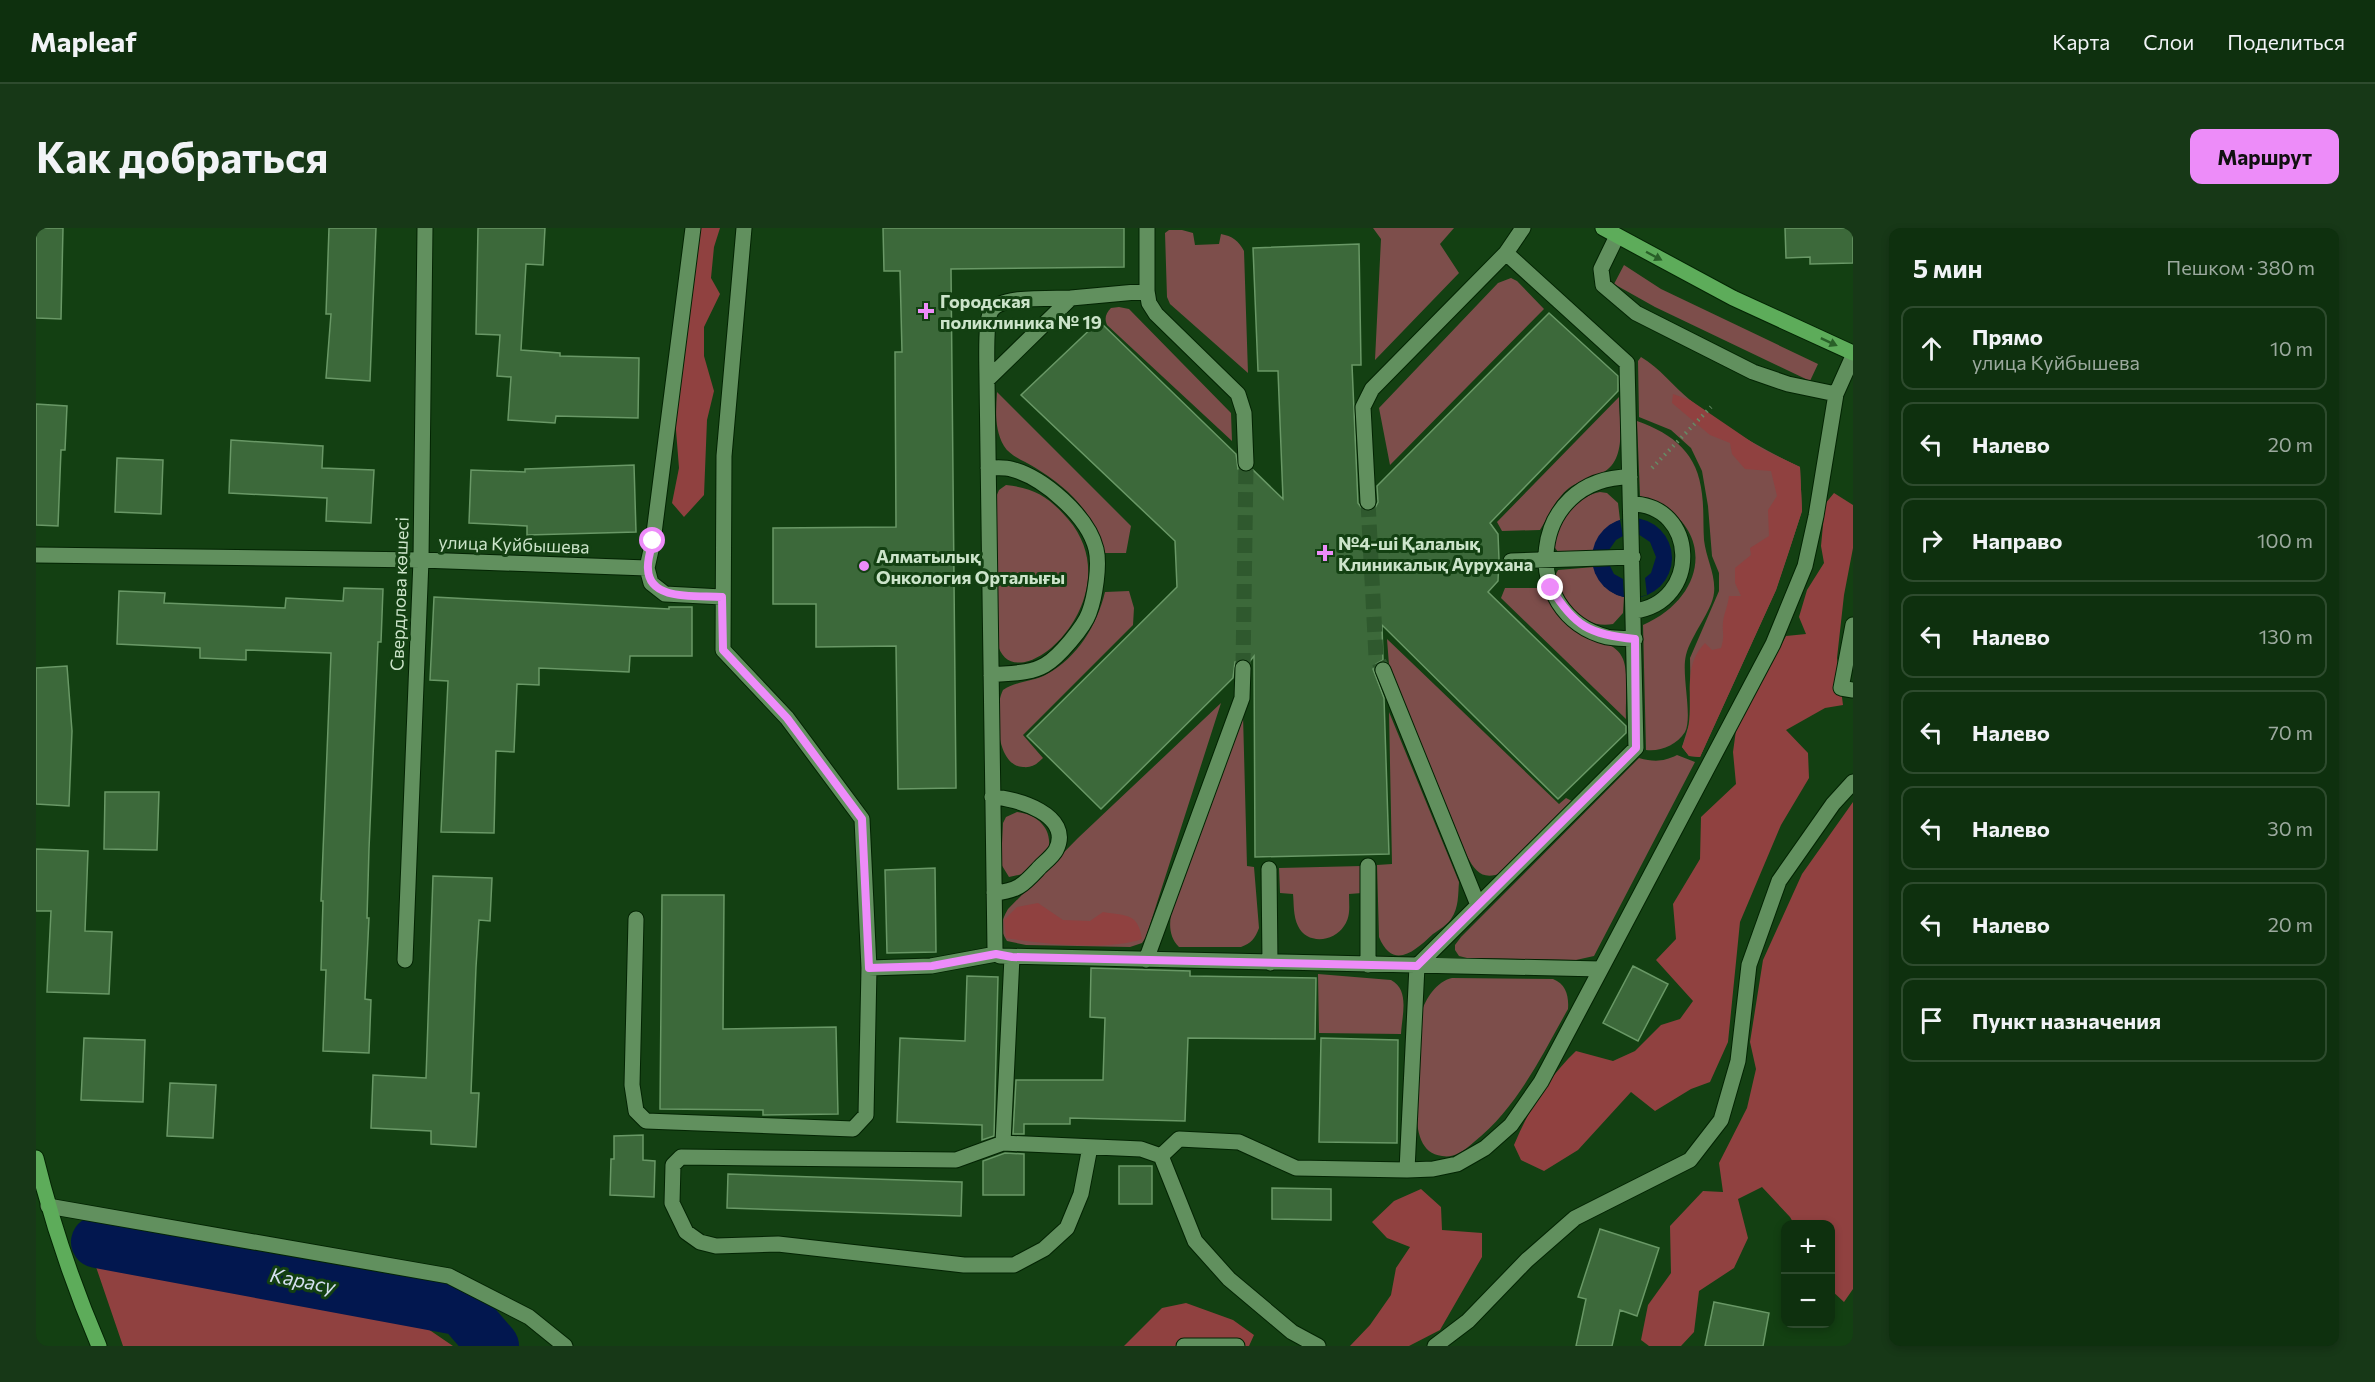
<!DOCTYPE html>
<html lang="ru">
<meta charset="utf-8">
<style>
:root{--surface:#0e300e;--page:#173817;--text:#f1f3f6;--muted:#9ba99e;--line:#2e4b2e;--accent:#ed8cf9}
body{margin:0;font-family:Commissioner,sans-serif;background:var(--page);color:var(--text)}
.controls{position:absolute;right:18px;bottom:18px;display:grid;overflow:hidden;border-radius:12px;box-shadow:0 3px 9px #0003}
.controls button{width:54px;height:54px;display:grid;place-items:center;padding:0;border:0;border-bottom:2px solid var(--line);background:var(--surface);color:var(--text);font:30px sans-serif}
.stop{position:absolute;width:18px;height:18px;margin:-14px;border:4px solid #ed8cf9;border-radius:50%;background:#fff}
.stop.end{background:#ed8cf9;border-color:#fff;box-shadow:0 2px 6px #0008}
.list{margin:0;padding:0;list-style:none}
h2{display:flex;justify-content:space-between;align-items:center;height:78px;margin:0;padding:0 24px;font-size:26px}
h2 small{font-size:20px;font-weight:400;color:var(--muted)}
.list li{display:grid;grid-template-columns:39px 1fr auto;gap:18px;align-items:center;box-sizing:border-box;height:84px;margin:0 12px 12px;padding:0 12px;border:2px solid var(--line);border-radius:12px}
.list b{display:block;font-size:22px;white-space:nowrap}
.list p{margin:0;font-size:20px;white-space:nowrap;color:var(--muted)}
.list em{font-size:20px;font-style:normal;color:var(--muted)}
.icon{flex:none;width:33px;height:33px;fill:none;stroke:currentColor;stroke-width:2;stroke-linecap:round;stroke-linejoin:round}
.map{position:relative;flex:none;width:1817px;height:1118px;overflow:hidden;border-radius:12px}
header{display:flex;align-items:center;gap:36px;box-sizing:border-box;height:84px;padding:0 30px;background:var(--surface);border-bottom:2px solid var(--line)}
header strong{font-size:28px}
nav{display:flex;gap:33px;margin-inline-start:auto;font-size:21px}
.intro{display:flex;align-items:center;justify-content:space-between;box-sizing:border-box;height:144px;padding:0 36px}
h1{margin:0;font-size:42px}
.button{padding:15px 27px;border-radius:12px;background:var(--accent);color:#111;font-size:21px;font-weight:700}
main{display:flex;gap:36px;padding:0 36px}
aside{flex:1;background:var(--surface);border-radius:12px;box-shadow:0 3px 9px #0003}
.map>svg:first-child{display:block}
</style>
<header>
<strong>Mapleaf</strong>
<nav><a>Карта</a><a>Слои</a><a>Поделиться</a></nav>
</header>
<div class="intro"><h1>Как добраться</h1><a class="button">Маршрут</a></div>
<main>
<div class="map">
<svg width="1817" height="1118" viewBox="0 0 1817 1118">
<rect width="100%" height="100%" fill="#134012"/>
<!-- green -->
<path fill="#7d4e4b" d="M 1337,0 L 1418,0 L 1404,16 L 1423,45 L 1339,132 L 1345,11 Z
M 1133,2 L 1146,2 L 1157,5 L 1159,17 L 1183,16 L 1185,6 C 1196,8 1203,13 1208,23 L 1212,145 L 1134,76 L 1131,69 L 1129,5 Z
M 1588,37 L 1625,61 L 1782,136 L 1774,153 L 1619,79 L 1578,56 Z
M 1475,50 L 1481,53 L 1508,81 L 1354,237 L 1343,180 L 1462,55 Z
M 1083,79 L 1093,81 L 1195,185 L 1196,213 L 1071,97 C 1068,90 1070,85 1075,80 Z
M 1605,129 C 1624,140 1637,158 1654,172 C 1687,199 1726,221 1764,239 L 1766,283 L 1753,323 L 1740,362 L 1664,529 L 1653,528 L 1646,519 L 1655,490 L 1654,430 L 1683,363 L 1683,345 L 1676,328 L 1672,278 L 1666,243 L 1655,220 L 1635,202 L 1603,189 L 1602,133 Z
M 961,164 L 1095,298 L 1090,325 L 1069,325 C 1058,285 1033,260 998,239 C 988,233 974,228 968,218 C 958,201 960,182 961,164 Z
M 1583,169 C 1583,193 1592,232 1566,245 C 1555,251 1543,253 1533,260 C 1520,270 1512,289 1504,302 L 1466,303 L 1461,294 Z
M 1601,193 C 1638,206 1662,226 1666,266 C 1668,281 1667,297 1668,312 C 1670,330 1680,347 1678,365 C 1676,383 1655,407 1650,427 C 1645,447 1657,488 1649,504 C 1641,517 1624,524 1610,522 L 1607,397 C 1675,367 1680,292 1604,268 Z
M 970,257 C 999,260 1013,269 1032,291 C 1100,370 976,481 961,414 L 960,269 L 963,262 Z
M 1564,264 L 1571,265 L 1582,275 L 1584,292 L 1574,297 L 1558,323 L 1522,324 L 1517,317 C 1524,294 1538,269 1564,264 Z
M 1558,339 C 1562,354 1572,365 1588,369 L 1587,385 L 1577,396 C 1547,402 1528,373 1519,348 L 1522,342 Z
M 1469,360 L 1507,360 C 1518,376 1526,397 1545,406 C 1559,412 1581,415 1587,431 C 1593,446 1589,475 1590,491 L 1465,370 Z
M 1093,363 L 1098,380 L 1097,397 L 987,507 L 1007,530 C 1001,536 996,540 987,539 C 959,538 958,479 967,462 C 980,453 997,454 1011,446 C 1042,429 1061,397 1069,364 Z
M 1351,411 L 1523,576 L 1530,570 L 1536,573 L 1466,645 C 1447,652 1440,645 1431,628 L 1353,437 Z
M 1185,475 L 1110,709 L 1106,715 L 1094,719 L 990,717 L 971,713 C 963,701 965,693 972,681 L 1042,610 Z
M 1353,484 L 1423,654 C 1422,666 1423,680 1415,691 C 1411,697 1403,702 1397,706 C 1379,723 1357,743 1343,709 L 1341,637 L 1356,636 Z
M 1207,487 L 1211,638 L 1218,639 L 1223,700 C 1219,711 1215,715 1205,719 L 1143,719 C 1134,710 1133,699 1135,686 Z
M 1641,527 L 1659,534 L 1558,728 L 1540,732 L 1431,730 L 1423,728 L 1419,722 L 1419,717 L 1425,709 L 1603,530 C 1618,534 1627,534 1641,527 Z
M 981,584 C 1000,586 1015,599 1013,618 L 987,646 L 973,649 L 965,636 L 967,595 L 970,589 Z
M 1326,638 L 1326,665 L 1313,666 C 1313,678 1315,688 1308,698 C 1298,714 1271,717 1262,698 C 1257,688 1258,676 1257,666 L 1244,665 L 1243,640 Z
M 1282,746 L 1355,752 C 1374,762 1366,787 1365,806 L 1283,805 Z
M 1416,750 L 1517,751 C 1530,756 1533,768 1532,781 C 1505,829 1481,880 1438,914 C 1433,918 1428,923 1423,925 C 1418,928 1412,929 1406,928 C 1370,925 1382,860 1383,836 C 1383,821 1381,801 1385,786 C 1389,771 1401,753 1416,750 Z"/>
<!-- forest -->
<path fill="#904140" d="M 657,0 L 684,0 L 678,19 L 675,50 L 684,66 L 668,99 L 668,128 L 678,163 L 671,192 L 668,267 L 648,289 L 636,275 L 643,240 L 638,177 Z
M 1637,166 L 1654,172 L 1726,221 L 1764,239 L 1766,283 L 1753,323 L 1740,362 L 1664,529 L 1653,528 L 1646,519 C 1664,483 1641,443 1669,415 L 1676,422 L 1685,420 C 1689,408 1686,404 1687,394 C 1688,385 1692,378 1693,368 L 1705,368 L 1699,355 L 1699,340 L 1715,327 L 1714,320 L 1733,308 L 1732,282 L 1741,268 L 1735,243 L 1709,241 L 1696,226 L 1694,215 L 1674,207 L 1636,175 Z
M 1798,265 L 1817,277 L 1817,320 L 1808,367 L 1801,430 L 1807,477 L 1789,480 L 1750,502 L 1772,525 L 1773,550 L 1745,597 L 1704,694 L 1692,814 L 1674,854 L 1655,861 L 1619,883 L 1595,864 L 1542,922 L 1508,943 L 1485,932 L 1478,917 C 1493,881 1512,850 1540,823 L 1577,833 L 1599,823 L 1625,797 L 1644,791 L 1657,773 L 1620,732 L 1640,711 L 1637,676 L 1664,631 L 1665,589 L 1700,556 L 1697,524 L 1700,502 L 1750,408 L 1770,406 L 1763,389 L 1771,362 L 1788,335 L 1785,318 L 1789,276 Z
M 1817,574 L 1817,1061 L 1808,1074 L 1795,1062 L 1794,996 L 1758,996 L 1754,989 L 1726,959 L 1702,971 L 1712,1010 L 1698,1040 L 1663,1063 L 1658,1104 L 1645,1118 L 1613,1118 L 1605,1112 L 1612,1077 L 1635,1045 L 1634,998 L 1667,963 L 1687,964 L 1683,935 L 1711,880 L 1720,841 L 1714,814 L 1727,732 L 1766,646 Z
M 1002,675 L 1027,692 L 1054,693 L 1067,684 C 1091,688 1102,685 1106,711 C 1072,723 1006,716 970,710 L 968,692 L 981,679 Z
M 1385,961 L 1405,979 L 1406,1002 L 1446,1005 L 1446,1029 L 1404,1102 L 1373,1118 L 1314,1118 L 1334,1097 L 1355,1067 L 1360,1040 L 1374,1019 L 1351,1010 L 1336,994 L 1358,973 Z
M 59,1036 L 392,1101 L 417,1118 L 87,1118 Z
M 1150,1075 L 1197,1092 L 1218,1107 L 1213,1118 L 1088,1118 L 1126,1080 Z"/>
<!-- water -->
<path fill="#02174f" d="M1556 330a40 40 0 1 1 80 0a40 40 0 1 1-80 0Z"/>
<!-- pier -->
<path fill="#134012" d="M 1595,290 L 1602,306 L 1614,314 L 1620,329 L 1615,345 L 1609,350 L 1611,367 L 1598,370 L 1588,369 L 1587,351 L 1578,346 L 1574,338 L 1558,339 L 1556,330 L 1558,323 L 1573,322 L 1580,312 L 1587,308 L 1584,292 Z"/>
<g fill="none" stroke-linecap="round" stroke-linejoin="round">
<!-- river -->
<path stroke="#02174f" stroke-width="52" d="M 61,1014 L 426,1082 L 457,1118"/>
</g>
<!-- building -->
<path fill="#3c693a" stroke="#699866" stroke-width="1.5" d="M 0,0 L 27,0 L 25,91 L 0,90 Z
M 293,0 L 340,0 L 334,153 L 290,150 L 295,86 L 290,86 Z
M 442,0 L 509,0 L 507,37 L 490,36 L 485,122 L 524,125 L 524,128 L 603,130 L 602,190 L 520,188 L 519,195 L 472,192 L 475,149 L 461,148 L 464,107 L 440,106 Z
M 847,0 L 1088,0 L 1088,39 L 915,41 L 920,560 L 862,561 L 860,418 L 780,419 L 780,376 L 737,376 L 737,300 L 860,299 L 859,124 L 866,124 L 864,43 L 848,43 Z
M 1749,0 L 1817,0 L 1817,35 L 1774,36 L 1774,29 L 1750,30 Z
M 1323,16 L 1325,137 L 1316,137 L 1322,275 L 1327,282 L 1338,282 L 1342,274 L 1341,258 L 1513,85 L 1582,148 L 1582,163 L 1454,295 L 1462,306 L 1463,331 L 1462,353 L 1452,364 L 1590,498 L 1590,505 L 1522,571 L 1346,397 L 1347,432 L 1340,436 L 1337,441 L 1348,470 L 1353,626 L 1219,629 L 1218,428 L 1214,433 L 1207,430 L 1199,434 L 1197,450 L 1065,581 L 991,508 L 1141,359 L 1139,313 L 985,167 L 1063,93 L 1200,226 L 1202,241 L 1210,245 L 1217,242 L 1247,271 L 1242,143 L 1222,143 L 1217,20 Z
M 0,176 L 31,178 L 29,222 L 25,222 L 22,298 L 0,297 Z
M 195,212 L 287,218 L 286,240 L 338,242 L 335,295 L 290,293 L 291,270 L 193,265 Z
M 81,230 L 127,232 L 125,286 L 79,284 Z
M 598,237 L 600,304 L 491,307 L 491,298 L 433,295 L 435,242 L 489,244 L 489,241 Z
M 308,360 L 347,361 L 345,414 L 342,414 L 333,621 L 331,690 L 333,690 L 329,771 L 335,772 L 333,825 L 287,823 L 290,742 L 285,742 L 287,673 L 285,673 L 295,425 L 210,422 L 210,432 L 164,430 L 164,420 L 81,416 L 83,363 L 129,365 L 128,375 L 249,380 L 250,370 L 307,373 Z
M 398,369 L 633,381 L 633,379 L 656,379 L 656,428 L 594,428 L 593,444 L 503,440 L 503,457 L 481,456 L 478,524 L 460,523 L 458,605 L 405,604 L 412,453 L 394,452 Z
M 31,438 L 36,503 L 33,578 L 0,576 L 0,440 Z
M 69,564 L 123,564 L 121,622 L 68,621 Z
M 0,621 L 52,623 L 49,703 L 76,704 L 73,766 L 11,764 L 15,683 L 0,683 Z
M 899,640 L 900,724 L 851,725 L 849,642 Z
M 397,648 L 456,650 L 454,693 L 443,692 L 440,739 L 435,865 L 443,865 L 440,919 L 395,916 L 395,903 L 335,900 L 337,847 L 390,850 Z
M 626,667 L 688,667 L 687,801 L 800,799 L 802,886 L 727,887 L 727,882 L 624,881 Z
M 1597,738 L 1632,756 L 1602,813 L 1567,795 Z
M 1055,740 L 1154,743 L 1154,748 L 1280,750 L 1279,811 L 1152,810 L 1149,893 L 1034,890 L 1034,896 L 988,896 L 988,906 L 977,906 L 980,852 L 1067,852 L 1069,790 L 1054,789 Z
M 931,748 L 962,749 L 958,908 L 946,912 L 946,897 L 861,894 L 864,810 L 929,813 Z
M 48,810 L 109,812 L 107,874 L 45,872 Z
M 1285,810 L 1362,812 L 1361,915 L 1283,914 Z
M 134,855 L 180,857 L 177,910 L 131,908 Z
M 607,907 L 607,932 L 619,933 L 618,969 L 574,967 L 575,931 L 578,931 L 578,908 Z
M 969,925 L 988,926 L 988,967 L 947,967 L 947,933 Z
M 1083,938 L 1116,938 L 1116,976 L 1083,976 Z
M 692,946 L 926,954 L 925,988 L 691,980 Z
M 1236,960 L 1295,961 L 1295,992 L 1236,991 Z
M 1564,1001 L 1623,1020 L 1601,1088 L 1584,1082 L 1576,1118 L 1540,1118 L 1550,1071 L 1542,1069 Z
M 1678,1074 L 1733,1085 L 1727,1118 L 1669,1118 Z"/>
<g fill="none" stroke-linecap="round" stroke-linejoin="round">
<!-- minor-tunnel -->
<path stroke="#2f592e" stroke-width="15" stroke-dasharray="15 8" stroke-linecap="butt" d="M 1332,274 L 1340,428 L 1347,442
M 1207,440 L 1210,235"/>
<!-- minor casing -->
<g stroke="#032403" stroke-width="17">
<path id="minor" d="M 1111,0 L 1111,63 L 1113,75 L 1120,86 L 1202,166 L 1208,185 L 1210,235
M 1581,8 L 1565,41 L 1567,57 L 1600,85 L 1717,144 L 1752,156 L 1800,166
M 1111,63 L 1035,70 L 951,152 L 959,721 L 960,726 L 964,728 L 1565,741 L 1737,416 L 1769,338 L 1780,288 L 1800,166 L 1817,128
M 951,152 C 951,137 949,94 955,83 C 964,67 1018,71 1035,70
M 952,240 C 960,240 969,239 975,241 C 1007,249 1052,288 1060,321 C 1064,337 1059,369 1053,385 C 1048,399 1023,429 1009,437 C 994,446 972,445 955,447
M 1594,249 C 1492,249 1481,386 1571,409 C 1580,411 1590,410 1599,411
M 1332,274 L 1327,179 L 1336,161 L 1470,25 L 1487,0
M 1595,276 C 1662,276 1665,375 1598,383
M 0,327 L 385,332 L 611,340 L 617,313 L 657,0
M 1475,333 L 1597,329
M 611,340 L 615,355 L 629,366 L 686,369
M 1817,397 L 1805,460 L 1817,462
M 1347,442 L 1442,677
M 956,569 C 980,570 1038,587 1020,622 C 1017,628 1009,634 1004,639 C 988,656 983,663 958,665
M 1332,638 L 1332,737
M 1233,641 L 1234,735
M 600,691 L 596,857 L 600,883 L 610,893 L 817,901 L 830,887 L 833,740 L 826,591 L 751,490 L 687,422 L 688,228 L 708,0
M 369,732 L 385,332 L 389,0
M 1110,732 L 1206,470 L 1207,440
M 833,740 L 895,738 L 960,726
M 967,915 L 976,729
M 1054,919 L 1045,966 L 1031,1000 L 1008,1021 L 978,1037 L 928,1037 L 742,1016 L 680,1018 L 664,1014 L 650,1004 L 636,975 L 637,937 L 645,929 L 920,932 L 967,915 L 1105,921 L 1125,928 L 1159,1013 L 1193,1051 L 1256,1104 L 1282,1118
M 1125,928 L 1143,911 L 1203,914 L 1260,940 L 1371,942 L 1397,941 L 1421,936 L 1449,920 L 1475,897 L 1505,854 L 1565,741
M 1371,942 L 1381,738 L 1600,520 L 1591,135 L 1470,25
M 12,978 L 413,1048 L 493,1089 L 529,1118
M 1148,1118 L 1201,1118
M 1399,1118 L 1432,1093 L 1491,1032 L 1539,990 L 1654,932 L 1685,892 L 1702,833 L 1713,737 L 1743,653 L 1797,576 L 1817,554"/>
</g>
<!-- major casing -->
<g stroke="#032403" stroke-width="17">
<path id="major" d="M 1567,0 L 1697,70 L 1817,125
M 0,930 C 16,995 37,1057 63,1118"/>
</g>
<!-- path -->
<path stroke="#668a65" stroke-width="4" stroke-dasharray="1.5 4.5" stroke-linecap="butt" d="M 1616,240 L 1675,179"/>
<!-- minor -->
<use href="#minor" stroke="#61905e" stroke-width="15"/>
<!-- major -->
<use href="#major" stroke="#5dac5a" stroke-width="15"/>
</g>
<!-- one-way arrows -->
<defs><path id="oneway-solid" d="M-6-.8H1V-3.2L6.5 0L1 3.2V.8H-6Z" transform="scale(1.5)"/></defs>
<g fill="#296028">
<use href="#oneway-solid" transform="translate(1618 28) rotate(28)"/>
<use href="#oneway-solid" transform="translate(1793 114) rotate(25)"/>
</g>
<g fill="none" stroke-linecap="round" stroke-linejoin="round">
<!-- route -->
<path stroke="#ed8cf9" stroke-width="8" d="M 617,313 C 615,321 611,332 612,341 C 613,374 662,367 686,369 L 687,422 L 751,490 L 826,591 L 833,740 L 896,738 L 960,726 L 976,729 L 1381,738 L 1600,520 L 1599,411 C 1554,407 1538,398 1515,360"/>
</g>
<!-- markers -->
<g fill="#ed8cf9" stroke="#134012" stroke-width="2">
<path d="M887 74h6v6h6v6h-6v6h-6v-6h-6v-6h6z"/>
<path d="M1286 316h6v6h6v6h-6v6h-6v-6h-6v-6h6z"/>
<circle cx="828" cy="338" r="6"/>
</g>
<g text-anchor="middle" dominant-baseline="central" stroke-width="6" stroke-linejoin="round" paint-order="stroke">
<!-- poi labels -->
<g font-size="18" font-weight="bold" fill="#cce4ca" stroke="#134012" text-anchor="start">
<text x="904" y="73">Городская<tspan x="904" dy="21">поликлиника № 19</tspan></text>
<text x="1302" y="315">№4-ші Қалалық<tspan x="1302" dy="21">Клиникалық Аурухана</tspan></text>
<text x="840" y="328">Алматылық<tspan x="840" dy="21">Онкология Орталығы</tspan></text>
</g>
<!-- street labels -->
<g font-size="18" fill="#cce4ca" stroke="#134012">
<text transform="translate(478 316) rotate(2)">улица Куйбышева</text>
<text transform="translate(363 366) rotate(-88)">Свердлова көшесі</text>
</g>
<!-- water labels -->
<g font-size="20" font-style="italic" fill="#d6e0f2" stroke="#134012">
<text transform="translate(267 1052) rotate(11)">Карасу</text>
</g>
</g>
</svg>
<div class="controls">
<button>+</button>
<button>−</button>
</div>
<div class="stop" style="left:617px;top:313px"></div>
<div class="stop end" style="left:1515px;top:360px"></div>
</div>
<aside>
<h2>5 мин<small>Пешком · 380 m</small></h2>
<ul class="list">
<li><svg class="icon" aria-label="ahead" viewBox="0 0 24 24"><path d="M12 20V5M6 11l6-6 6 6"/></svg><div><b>Прямо</b><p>улица Куйбышева</p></div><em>10 m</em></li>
<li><svg class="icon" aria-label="left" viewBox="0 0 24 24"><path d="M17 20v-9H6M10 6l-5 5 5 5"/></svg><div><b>Налево</b></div><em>20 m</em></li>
<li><svg class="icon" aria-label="right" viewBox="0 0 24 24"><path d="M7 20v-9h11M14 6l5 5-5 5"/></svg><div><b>Направо</b></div><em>100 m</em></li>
<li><svg class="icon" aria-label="left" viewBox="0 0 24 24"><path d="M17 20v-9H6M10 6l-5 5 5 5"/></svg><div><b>Налево</b></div><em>130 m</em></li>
<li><svg class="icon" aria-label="left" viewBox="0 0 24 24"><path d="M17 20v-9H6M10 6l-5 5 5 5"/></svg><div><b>Налево</b></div><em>70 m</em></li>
<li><svg class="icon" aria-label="left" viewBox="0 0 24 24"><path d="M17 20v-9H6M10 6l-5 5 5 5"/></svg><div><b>Налево</b></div><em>30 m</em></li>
<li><svg class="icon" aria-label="left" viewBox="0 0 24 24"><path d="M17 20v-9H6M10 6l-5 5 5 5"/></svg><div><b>Налево</b></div><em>20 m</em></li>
<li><svg class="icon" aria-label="arrive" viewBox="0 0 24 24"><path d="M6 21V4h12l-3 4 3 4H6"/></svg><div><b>Пункт назначения</b></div></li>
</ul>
</aside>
</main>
